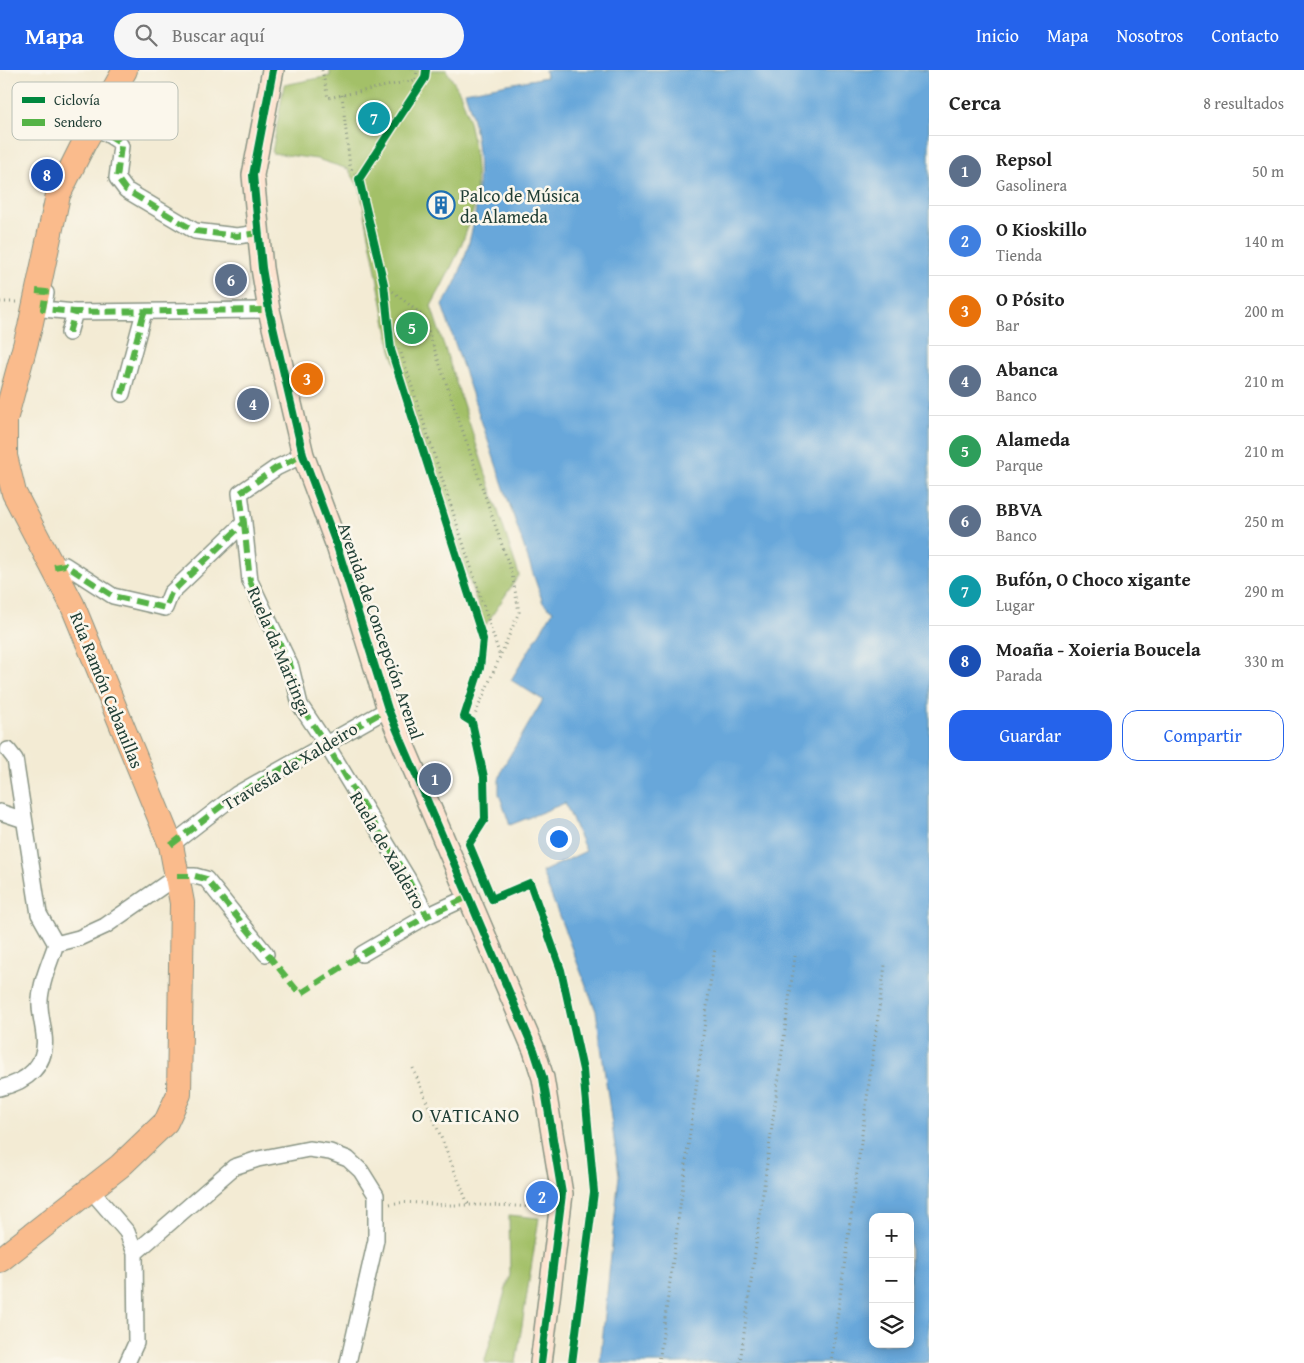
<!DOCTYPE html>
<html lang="es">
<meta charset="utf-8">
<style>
:root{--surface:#fff;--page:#f6f6f6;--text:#222;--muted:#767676;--line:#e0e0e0;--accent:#2563eb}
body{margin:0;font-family:"Gentium Book Plus",serif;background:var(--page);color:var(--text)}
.controls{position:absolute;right:15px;bottom:15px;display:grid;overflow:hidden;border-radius:10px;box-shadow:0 2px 12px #0003}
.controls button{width:45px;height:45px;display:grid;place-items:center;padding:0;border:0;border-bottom:1px solid var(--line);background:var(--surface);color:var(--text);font:25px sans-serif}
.you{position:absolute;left:558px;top:768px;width:18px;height:18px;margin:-12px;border:4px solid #fff;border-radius:50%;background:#1a73e8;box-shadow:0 0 0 8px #1a73e833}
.badge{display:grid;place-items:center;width:32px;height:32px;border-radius:50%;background:var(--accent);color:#fff;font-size:16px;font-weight:700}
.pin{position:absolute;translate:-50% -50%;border:2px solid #fff;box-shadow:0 1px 5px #0006}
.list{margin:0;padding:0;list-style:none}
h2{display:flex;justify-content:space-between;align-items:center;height:65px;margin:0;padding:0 20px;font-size:21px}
h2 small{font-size:16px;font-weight:400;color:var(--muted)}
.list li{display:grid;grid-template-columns:32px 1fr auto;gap:15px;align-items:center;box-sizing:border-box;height:70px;padding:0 20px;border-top:1px solid var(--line)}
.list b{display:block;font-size:19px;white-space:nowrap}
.list p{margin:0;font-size:16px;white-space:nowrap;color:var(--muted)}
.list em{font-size:16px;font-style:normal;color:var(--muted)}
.actions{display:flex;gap:10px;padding:15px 20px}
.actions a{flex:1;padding:11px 0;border:1px solid var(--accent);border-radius:15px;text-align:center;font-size:18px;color:var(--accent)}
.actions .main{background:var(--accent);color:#fff}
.icon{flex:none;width:28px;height:28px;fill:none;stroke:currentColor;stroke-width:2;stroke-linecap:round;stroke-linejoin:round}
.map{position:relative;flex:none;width:929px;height:1293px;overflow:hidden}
header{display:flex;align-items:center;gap:30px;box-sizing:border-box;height:70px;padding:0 25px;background:var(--accent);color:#fff}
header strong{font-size:24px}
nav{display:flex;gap:28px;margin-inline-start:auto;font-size:18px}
.search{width:350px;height:45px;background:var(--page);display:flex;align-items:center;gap:12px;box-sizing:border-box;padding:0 18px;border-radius:28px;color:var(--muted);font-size:19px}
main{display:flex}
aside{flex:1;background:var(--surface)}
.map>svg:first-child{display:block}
</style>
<header>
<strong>Mapa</strong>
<div class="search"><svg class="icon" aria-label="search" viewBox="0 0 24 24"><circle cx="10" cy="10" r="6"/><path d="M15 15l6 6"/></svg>Buscar aquí</div>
<nav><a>Inicio</a><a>Mapa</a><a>Nosotros</a><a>Contacto</a></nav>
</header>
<main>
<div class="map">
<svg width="929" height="1293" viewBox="0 0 929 1293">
<rect width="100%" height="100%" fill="#fbf7ec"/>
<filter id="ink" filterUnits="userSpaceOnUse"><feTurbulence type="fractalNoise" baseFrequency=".02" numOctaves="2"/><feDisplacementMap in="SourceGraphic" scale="10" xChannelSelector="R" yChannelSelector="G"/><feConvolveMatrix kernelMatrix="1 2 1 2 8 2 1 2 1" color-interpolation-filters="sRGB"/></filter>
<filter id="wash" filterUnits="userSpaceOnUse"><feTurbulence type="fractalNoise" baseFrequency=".0096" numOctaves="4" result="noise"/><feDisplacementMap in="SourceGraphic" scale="20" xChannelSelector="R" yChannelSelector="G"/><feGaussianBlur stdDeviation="1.12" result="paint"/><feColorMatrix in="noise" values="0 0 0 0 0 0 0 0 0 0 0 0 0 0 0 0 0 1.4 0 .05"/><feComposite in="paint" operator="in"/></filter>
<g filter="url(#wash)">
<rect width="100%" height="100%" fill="#f3ebd4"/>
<!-- green -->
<path fill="#a3c068" stroke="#617e4e" d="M 330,0 L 446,0 C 451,8 456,15 460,23 C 472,51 481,108 474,137 C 465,172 448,205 431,236 L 519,505 L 485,556 L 391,280 L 360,118 L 348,99 L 317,89 L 272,83 L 284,15 L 330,6 Z
M 509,1145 L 539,1148 L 516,1293 L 484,1293 L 510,1205 Z"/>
<!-- water -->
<path fill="#67a7da" stroke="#437287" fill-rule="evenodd" d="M 545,0 L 929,0 L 929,1293 L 600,1293 L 619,1105 L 596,941 L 542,802 L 586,781 L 565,733 L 510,755 L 499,724 L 499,710 L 503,697 L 543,630 L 511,610 L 553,541 L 543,533 L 442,235 C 454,219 460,203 466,183 C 482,129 484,76 465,22 L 546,7 ZM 873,1147 L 910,1147 L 910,1274 L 873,1274 Z"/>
</g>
<g filter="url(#ink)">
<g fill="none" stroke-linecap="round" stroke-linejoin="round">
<!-- street casing -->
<g stroke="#899484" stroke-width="18">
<path id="street" d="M 93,55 L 118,71 L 121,76 L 117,108 L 126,120 L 195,161 L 237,166 L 258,163
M 46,223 L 43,239 L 75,242 L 269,240
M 69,263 L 75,242
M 122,324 L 144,242
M 244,453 L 250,511 L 291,597 L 300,635 L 326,674 L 408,809 L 427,846 L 468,827
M 54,497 L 65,495 L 113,526 L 165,538 L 171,523 L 244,453 L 240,423 L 276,398 L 303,385
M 8,680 L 15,689 L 39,844 L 56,874
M 0,742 L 24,750
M 171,775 L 237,724 L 388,639
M 56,874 L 79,868 L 105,856 L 177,806 L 195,806 L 206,809 L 266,884
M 362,884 L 427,846
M 0,1018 C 27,1012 48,995 44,965 C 43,954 39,941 40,930 C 41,911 50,892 56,874
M 90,1119 L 127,1162 L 135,1183 L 136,1273 L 127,1293
M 135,1183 L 234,1097 L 258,1089 L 309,1079 L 330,1082 L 348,1089 L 361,1101 L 376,1125 L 376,1170 L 348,1293"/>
</g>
<!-- secondary casing -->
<g stroke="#899484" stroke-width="24">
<path id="secondary" d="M 273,0 L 253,105 L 262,198 L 269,240 L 303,385 L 337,476 L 388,639 L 534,980 L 543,1008 L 562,1124 L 541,1293"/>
</g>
<!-- primary casing -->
<g stroke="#899484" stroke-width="26">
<path id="primary" d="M 0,1190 L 120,1096 L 166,1052 L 179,1024 L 182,833 L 171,775 L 72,534 L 14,423 L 5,386 L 5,350 L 30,257 L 58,125 L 85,71 L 125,0"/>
</g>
<!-- path -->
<path stroke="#899484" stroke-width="3" stroke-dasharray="1 4" stroke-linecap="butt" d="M 322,0 L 328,28 L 425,8
M 425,8 L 359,109 L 384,214 L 391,280 L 399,277 L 500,586
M 416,9 L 417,0
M 342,25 L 350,97 L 359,109
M 385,215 L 423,246 L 512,504 L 519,542 L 472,652 L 484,707 L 485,749 L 469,774
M 0,232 L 17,232
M 490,830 L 530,813 L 561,900 L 583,1000 L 594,1122 L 572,1293
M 413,998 L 468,1134
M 390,1134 C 411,1130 430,1135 451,1135 C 482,1135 513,1135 544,1138
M 659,1293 L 715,877
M 740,1293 L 795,886
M 831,1293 L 885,895"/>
<!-- street -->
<use href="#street" stroke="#fff" stroke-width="15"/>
<!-- secondary -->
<use href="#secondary" stroke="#fde4d1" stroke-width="21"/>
<!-- primary -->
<use href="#primary" stroke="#fabb8c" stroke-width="24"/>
<!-- quiet -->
<path stroke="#55b346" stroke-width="6" stroke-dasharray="12 6" stroke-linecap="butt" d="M 93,55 L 118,71 L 121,76 L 117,108 L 126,120 L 195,161 L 237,166 L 258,163
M 36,221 L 46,222 L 43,239 L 75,242 L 269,240
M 69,263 L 75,242
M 122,324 L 144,242
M 244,453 L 250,511 L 291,597 L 300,635 L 326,674 L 408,809 L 427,846 L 468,827
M 54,497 L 65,495 L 113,526 L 165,538 L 171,523 L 244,453 L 240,423 L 276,398 L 303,385
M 171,775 L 237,724 L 388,639
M 177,806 L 195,806 L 206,809 L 300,924 L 362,884 L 427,846"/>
<!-- cycleway casing -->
<g stroke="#fbf7ec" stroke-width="11">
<path id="cycleway" d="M 273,0 L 253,105 L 262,198 L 269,240 L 303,385 L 337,476 L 388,639 L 534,980 L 543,1008 L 562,1124 L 541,1293
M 426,0 L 425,8 L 359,109 L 384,214 L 391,280 L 483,569 L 480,598 L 464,647 L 472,652 L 484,707 L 485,749 L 469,774 L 492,829 L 530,813 L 561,900 L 583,1000 L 594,1122 L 572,1293"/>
</g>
<!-- cycleway -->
<use href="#cycleway" stroke="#00873e" stroke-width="8"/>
</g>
</g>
<!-- icons -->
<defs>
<g id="building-ring" transform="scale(1.4375)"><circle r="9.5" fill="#fbf7ec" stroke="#1f6fb2" stroke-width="1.5"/><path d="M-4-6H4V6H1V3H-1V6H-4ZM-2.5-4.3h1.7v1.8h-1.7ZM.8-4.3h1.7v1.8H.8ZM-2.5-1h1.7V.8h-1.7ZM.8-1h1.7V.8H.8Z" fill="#1f6fb2"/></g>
</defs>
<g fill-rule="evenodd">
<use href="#building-ring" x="441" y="135"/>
</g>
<g text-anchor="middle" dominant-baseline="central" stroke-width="5" stroke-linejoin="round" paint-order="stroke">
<!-- poi labels -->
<g font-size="18" fill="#1f3d34" stroke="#fbf7ec" text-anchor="start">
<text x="460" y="125">Palco de Música<tspan x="460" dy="21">da Alameda</tspan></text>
</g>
<!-- street labels -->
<g font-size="18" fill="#1f3d34" stroke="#fbf7ec">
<text transform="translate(381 561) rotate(71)">Avenida de Concepción Arenal</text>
<text transform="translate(280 581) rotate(67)">Ruela da Martinga</text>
<text transform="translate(107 620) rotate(68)">Rúa Ramón Cabanillas</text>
<text transform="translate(290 696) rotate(-31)">Travesía de Xaldeiro</text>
<text transform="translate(388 780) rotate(60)">Ruela de Xaldeiro</text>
</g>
<!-- neighbourhood labels -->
<g font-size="19" letter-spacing="1" fill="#1f3d34" stroke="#fbf7ec">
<text x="466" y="1045">O VATICANO</text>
</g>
</g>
<!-- legend -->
<rect x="12" y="12" width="166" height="58" rx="8" fill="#fbf7ec" stroke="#b9bfb5" stroke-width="1"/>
<rect x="22" y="27" width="23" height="6" fill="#00873e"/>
<rect x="22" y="49" width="23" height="7" fill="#55b346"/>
<g font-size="14" fill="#1f3d34">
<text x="54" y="35">Ciclovía</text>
<text x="54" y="57">Sendero</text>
</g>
</svg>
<div class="controls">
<button>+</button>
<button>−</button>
<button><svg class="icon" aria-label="layers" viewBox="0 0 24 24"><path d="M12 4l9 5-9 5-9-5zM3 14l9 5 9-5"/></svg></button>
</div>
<div class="you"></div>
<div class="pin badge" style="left:435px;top:709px;background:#5c6f8a">1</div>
<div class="pin badge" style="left:542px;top:1127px;background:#3f7fe0">2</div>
<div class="pin badge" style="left:307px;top:309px;background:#e8710a">3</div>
<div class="pin badge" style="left:253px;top:334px;background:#5c6f8a">4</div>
<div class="pin badge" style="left:412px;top:258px;background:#2e9e5b">5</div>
<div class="pin badge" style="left:231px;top:210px;background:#5c6f8a">6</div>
<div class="pin badge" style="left:374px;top:48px;background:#0f9aa8">7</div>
<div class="pin badge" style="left:47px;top:105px;background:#1a4fb4">8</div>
</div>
<aside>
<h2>Cerca<small>8 resultados</small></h2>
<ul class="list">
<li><span class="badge" style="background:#5c6f8a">1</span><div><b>Repsol</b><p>Gasolinera</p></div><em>50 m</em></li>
<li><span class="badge" style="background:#3f7fe0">2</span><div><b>O Kioskillo</b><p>Tienda</p></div><em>140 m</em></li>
<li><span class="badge" style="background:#e8710a">3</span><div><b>O Pósito</b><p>Bar</p></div><em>200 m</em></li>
<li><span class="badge" style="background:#5c6f8a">4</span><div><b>Abanca</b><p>Banco</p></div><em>210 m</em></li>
<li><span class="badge" style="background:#2e9e5b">5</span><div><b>Alameda</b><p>Parque</p></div><em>210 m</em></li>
<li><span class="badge" style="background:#5c6f8a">6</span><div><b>BBVA</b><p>Banco</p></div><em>250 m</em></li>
<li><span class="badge" style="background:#0f9aa8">7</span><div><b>Bufón, O Choco xigante</b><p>Lugar</p></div><em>290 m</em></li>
<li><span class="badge" style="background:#1a4fb4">8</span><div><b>Moaña - Xoieria Boucela</b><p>Parada</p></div><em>330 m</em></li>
</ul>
<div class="actions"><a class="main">Guardar</a><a>Compartir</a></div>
</aside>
</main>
